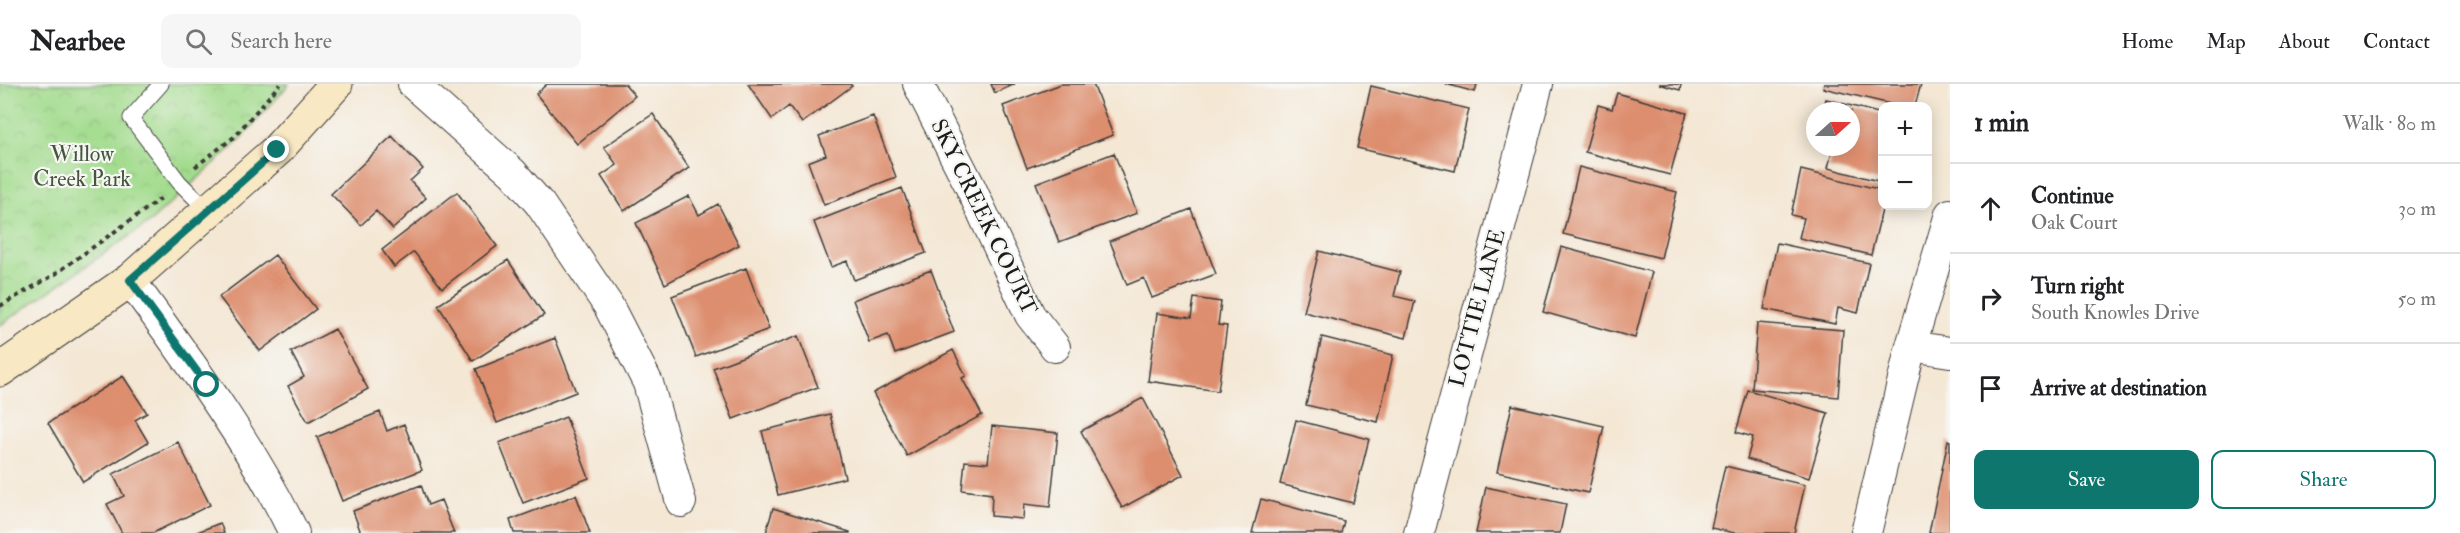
<!DOCTYPE html>
<meta charset="utf-8">
<style>
:root{--surface:#fff;--page:#f6f6f6;--text:#202124;--muted:#757577;--line:#e0e0e0;--accent:#0f766e}
body{margin:0;font-family:"IM FELL Double Pica",serif;background:var(--page);color:var(--text)}
.controls{position:absolute;right:18px;top:18px;display:grid;overflow:hidden;border-radius:12px;box-shadow:0 3px 15px #0003}
.controls button{width:54px;height:54px;display:grid;place-items:center;padding:0;border:0;border-bottom:2px solid var(--line);background:var(--surface);color:var(--text);font:30px sans-serif}
.compass{position:absolute;left:1806px;top:18px;width:54px;height:54px;border-radius:50%;background:var(--surface);box-shadow:0 3px 15px #0003;rotate:69deg}
.stop{position:absolute;width:18px;height:18px;margin:-14px;border:4px solid #0f766e;border-radius:50%;background:#fff}
.stop.end{background:#0f766e;border-color:#fff;box-shadow:0 2px 6px #0008}
.list{margin:0;padding:0;list-style:none}
h2{display:flex;justify-content:space-between;align-items:center;height:78px;margin:0;padding:0 24px;font-size:26px}
h2 small{font-size:20px;font-weight:400;color:var(--muted)}
.list li{display:grid;grid-template-columns:39px 1fr auto;gap:18px;align-items:center;box-sizing:border-box;height:90px;padding:0 24px;border-top:2px solid var(--line)}
.list b{display:block;font-size:22px;white-space:nowrap}
.list p{margin:0;font-size:20px;white-space:nowrap;color:var(--muted)}
.list em{font-size:20px;font-style:normal;color:var(--muted)}
.actions{display:flex;gap:12px;padding:18px 24px}
.actions a{flex:1;padding:14px 0;border:2px solid var(--accent);border-radius:12px;text-align:center;font-size:21px;color:var(--accent)}
.actions .main{background:var(--accent);color:#fff}
.icon{flex:none;width:33px;height:33px;fill:none;stroke:currentColor;stroke-width:2;stroke-linecap:round;stroke-linejoin:round}
.map{position:relative;flex:none;width:1950px;height:449px;overflow:hidden}
header{display:flex;align-items:center;gap:36px;box-sizing:border-box;height:84px;padding:0 30px;background:var(--surface);border-bottom:2px solid var(--line)}
header strong{font-size:28px}
nav{display:flex;gap:33px;margin-inline-start:auto;font-size:21px}
.search{width:420px;height:54px;background:var(--page);display:flex;align-items:center;gap:15px;box-sizing:border-box;padding:0 21px;border-radius:12px;color:var(--muted);font-size:22px}
main{display:flex}
aside{flex:1;background:var(--surface)}
.map>svg:first-child{display:block}
</style>
<header>
<strong>Nearbee</strong>
<div class="search"><svg class="icon" aria-label="search" viewBox="0 0 24 24"><circle cx="10" cy="10" r="6"/><path d="M15 15l6 6"/></svg>Search here</div>
<nav><a>Home</a><a>Map</a><a>About</a><a>Contact</a></nav>
</header>
<main>
<div class="map">
<svg width="1950" height="449" viewBox="0 0 1950 449">
<defs>
<pattern id="park-crowns" width="20" height="18" patternUnits="userSpaceOnUse" patternTransform="scale(1.5)"><rect width="20" height="18" fill="#a3dc8e"/><path d="M2 6a3 3 0 1 1 6 0M12 15a3 3 0 1 1 6 0" fill="none" stroke="#8cbc7a"/></pattern>
</defs>
<rect width="100%" height="100%" fill="#f6f6f2"/>
<filter id="ink" filterUnits="userSpaceOnUse"><feTurbulence type="fractalNoise" baseFrequency=".0167" numOctaves="2"/><feDisplacementMap in="SourceGraphic" scale="12" xChannelSelector="R" yChannelSelector="G"/><feConvolveMatrix kernelMatrix="1 2 1 2 8 2 1 2 1" color-interpolation-filters="sRGB"/></filter>
<filter id="wash" filterUnits="userSpaceOnUse"><feTurbulence type="fractalNoise" baseFrequency=".008" numOctaves="4" result="noise"/><feDisplacementMap in="SourceGraphic" scale="24" xChannelSelector="R" yChannelSelector="G"/><feGaussianBlur stdDeviation="1.35" result="paint"/><feColorMatrix in="noise" values="0 0 0 0 0 0 0 0 0 0 0 0 0 0 0 0 0 1.4 0 .05"/><feComposite in="paint" operator="in"/></filter>
<g filter="url(#wash)">
<rect width="100%" height="100%" fill="#f4e7d4"/>
<!-- park -->
<path fill="url(#park-crowns)" stroke="#607c55" stroke-width="1.5" d="M 0,0 L 289,0 L 241,55 L 150,138 L 0,241 Z"/>
<g id="blocks">
<!-- building -->
<path fill="#dd8e6e" d="M 547,0 L 625,0 L 635,12 L 577,60 L 536,10 Z
M 748,0 L 850,0 L 852,2 L 802,39 L 789,22 L 772,35 Z
M 991,0 L 1015,0 L 995,9 Z
M 1061,0 L 1093,0 L 1113,51 L 1027,84 L 1003,22 Z
M 1446,0 L 1477,0 L 1475,8 Z
M 1659,0 L 1681,0 L 1680,6 Z
M 1824,0 L 1921,0 L 1915,22 L 1899,22 L 1823,4 Z
M 1371,2 L 1469,25 L 1455,87 L 1357,64 Z
M 1617,9 L 1687,29 L 1670,91 L 1585,68 L 1598,21 L 1612,25 Z
M 1826,15 L 1882,30 L 1882,98 L 1828,84 L 1833,63 L 1851,63 L 1851,27 L 1823,27 Z
M 653,30 L 689,84 L 624,127 L 601,92 L 617,81 L 604,63 Z
M 873,32 L 896,93 L 824,121 L 808,78 L 826,71 L 819,52 Z
M 392,52 L 423,85 L 410,97 L 426,114 L 393,145 L 376,127 L 361,141 L 331,110 Z
M 1114,69 L 1137,129 L 1059,158 L 1036,99 Z
M 1579,83 L 1677,108 L 1661,174 L 1563,150 Z
M 1801,86 L 1882,106 L 1883,122 L 1871,171 L 1799,154 L 1804,134 L 1791,131 Z
M 902,104 L 926,169 L 854,196 L 847,177 L 831,183 L 814,138 Z
M 457,108 L 497,162 L 442,204 L 414,168 L 394,183 L 382,166 Z
M 689,112 L 699,131 L 718,120 L 739,161 L 665,200 L 636,139 Z
M 1191,125 L 1216,190 L 1152,214 L 1144,194 L 1127,201 L 1110,157 Z
M 1777,159 L 1869,179 L 1858,229 L 1838,224 L 1835,240 L 1764,225 Z
M 1561,163 L 1652,188 L 1635,254 L 1543,228 Z
M 1319,167 L 1400,188 L 1394,212 L 1415,217 L 1406,254 L 1304,228 Z
M 275,171 L 316,225 L 260,267 L 219,213 Z
M 508,176 L 544,231 L 473,277 L 438,221 Z
M 746,184 L 769,245 L 696,273 L 672,212 Z
M 931,186 L 954,248 L 895,270 L 888,251 L 869,258 L 853,216 Z
M 1194,214 L 1221,218 L 1218,241 L 1227,242 L 1218,307 L 1148,297 L 1157,229 L 1191,234 Z
M 1757,239 L 1843,246 L 1838,313 L 1752,305 Z
M 335,245 L 368,305 L 308,338 L 288,302 L 304,293 L 291,268 Z
M 798,252 L 818,303 L 733,335 L 713,284 Z
M 1322,253 L 1393,271 L 1378,338 L 1306,321 Z
M 555,254 L 576,308 L 497,339 L 476,285 Z
M 953,266 L 966,292 L 962,294 L 982,331 L 907,372 L 873,309 Z
M 123,292 L 147,329 L 135,336 L 148,358 L 83,398 L 48,339 Z
M 1748,306 L 1828,329 L 1809,394 L 1747,375 L 1753,353 L 1736,348 Z
M 1143,314 L 1183,391 L 1122,424 L 1081,347 Z
M 1512,321 L 1604,342 L 1588,409 L 1497,388 Z
M 380,328 L 387,347 L 404,340 L 422,386 L 342,417 L 317,353 Z
M 830,330 L 845,394 L 778,411 L 762,347 Z
M 566,333 L 589,394 L 523,419 L 499,359 Z
M 1296,336 L 1369,355 L 1353,419 L 1280,400 Z
M 992,342 L 1058,349 L 1050,423 L 1024,420 L 1023,435 L 991,432 L 992,410 L 962,406 L 965,377 L 988,379 Z
M 1948,356 L 1950,357 L 1950,449 L 1929,449 Z
M 178,358 L 210,421 L 153,449 L 122,449 L 107,420 L 124,412 L 113,390 Z
M 1725,382 L 1805,401 L 1794,449 L 1735,449 L 1711,444 Z
M 421,401 L 428,421 L 441,416 L 454,449 L 361,449 L 353,427 Z
M 1486,403 L 1566,420 L 1560,449 L 1476,449 Z
M 576,411 L 590,449 L 514,449 L 510,436 Z
M 1261,415 L 1344,437 L 1341,449 L 1252,449 Z
M 773,424 L 850,448 L 850,449 L 766,449 Z
M 220,439 L 224,449 L 195,449 Z"/>
</g>
</g>
<g filter="url(#ink)">
<use href="#blocks" fill-opacity="0" stroke="#3c3a38" stroke-width="1.5"/>
<g fill="none" stroke-linecap="round" stroke-linejoin="round">
<!-- lane casing -->
<g stroke="#3c3a38" stroke-width="17">
<path id="lane" d="M 161,0 L 131,34 L 179,98 L 208,127"/>
</g>
<!-- street casing -->
<g stroke="#3c3a38" stroke-width="32">
<path id="street" d="M 413,0 L 513,89 L 540,120 L 608,221 L 648,299 L 681,418
M 918,0 L 969,100 L 1030,231 L 1055,263
M 130,196 C 189,277 250,358 294,449
M 1911,262 L 1950,268
M 1419,449 L 1538,0
M 1866,449 L 1911,262 L 1950,130"/>
</g>
<!-- secondary casing -->
<g stroke="#3c3a38" stroke-width="35">
<path id="secondary" d="M 0,286 L 130,196 L 277,66 L 336,0"/>
</g>
<!-- path -->
<path stroke="#3c3a38" stroke-width="4" stroke-dasharray="4.5 4.5" stroke-linecap="butt" d="M 195,83 L 234,53 L 280,0
M 0,222 L 54,191 L 163,113"/>
<!-- lane -->
<use href="#lane" stroke="#fff" stroke-width="15"/>
<!-- street -->
<use href="#street" stroke="#fff" stroke-width="30"/>
<!-- secondary -->
<use href="#secondary" stroke="#f8e8c3" stroke-width="33"/>
</g>
</g>
<g fill="none" stroke-linecap="round" stroke-linejoin="round" filter="url(#ink)">
<!-- route -->
<path stroke="#0f766e" stroke-width="8" d="M 207,301 L 130,196 L 277,66"/>
</g>
<g text-anchor="middle" dominant-baseline="central" stroke-width="4.5" stroke-linejoin="round" paint-order="stroke">
<!-- park labels -->
<g font-size="22" fill="#44563e" stroke="#f6f6f2">
<text x="82" y="70">Willow<tspan x="82" dy="25">Creek Park</tspan></text>
</g>
<!-- street labels -->
<g font-size="22" fill="#1c1c1c" stroke="#f6f6f2">
<text transform="translate(984 133) rotate(64)">SKY CREEK COURT</text>
<text transform="translate(1477 224) rotate(-75)">LOTTIE LANE</text>
</g>
</g>
</svg>
<div class="controls">
<button>+</button>
<button>−</button>
</div>
<svg class="compass" viewBox="-18 -18 36 36"><path d="M0-13l5 13h-10z" fill="#e53935"/><path d="M0 13l5-13h-10z" fill="#757577"/></svg>
<div class="stop" style="left:207px;top:301px"></div>
<div class="stop end" style="left:277px;top:66px"></div>
</div>
<aside>
<h2>1 min<small>Walk · 80 m</small></h2>
<ul class="list">
<li><svg class="icon" aria-label="ahead" viewBox="0 0 24 24"><path d="M12 20V5M6 11l6-6 6 6"/></svg><div><b>Continue</b><p>Oak Court</p></div><em>30 m</em></li>
<li><svg class="icon" aria-label="right" viewBox="0 0 24 24"><path d="M7 20v-9h11M14 6l5 5-5 5"/></svg><div><b>Turn right</b><p>South Knowles Drive</p></div><em>50 m</em></li>
<li><svg class="icon" aria-label="arrive" viewBox="0 0 24 24"><path d="M6 21V4h12l-3 4 3 4H6"/></svg><div><b>Arrive at destination</b></div></li>
</ul>
<div class="actions"><a class="main">Save</a><a>Share</a></div>
</aside>
</main>
